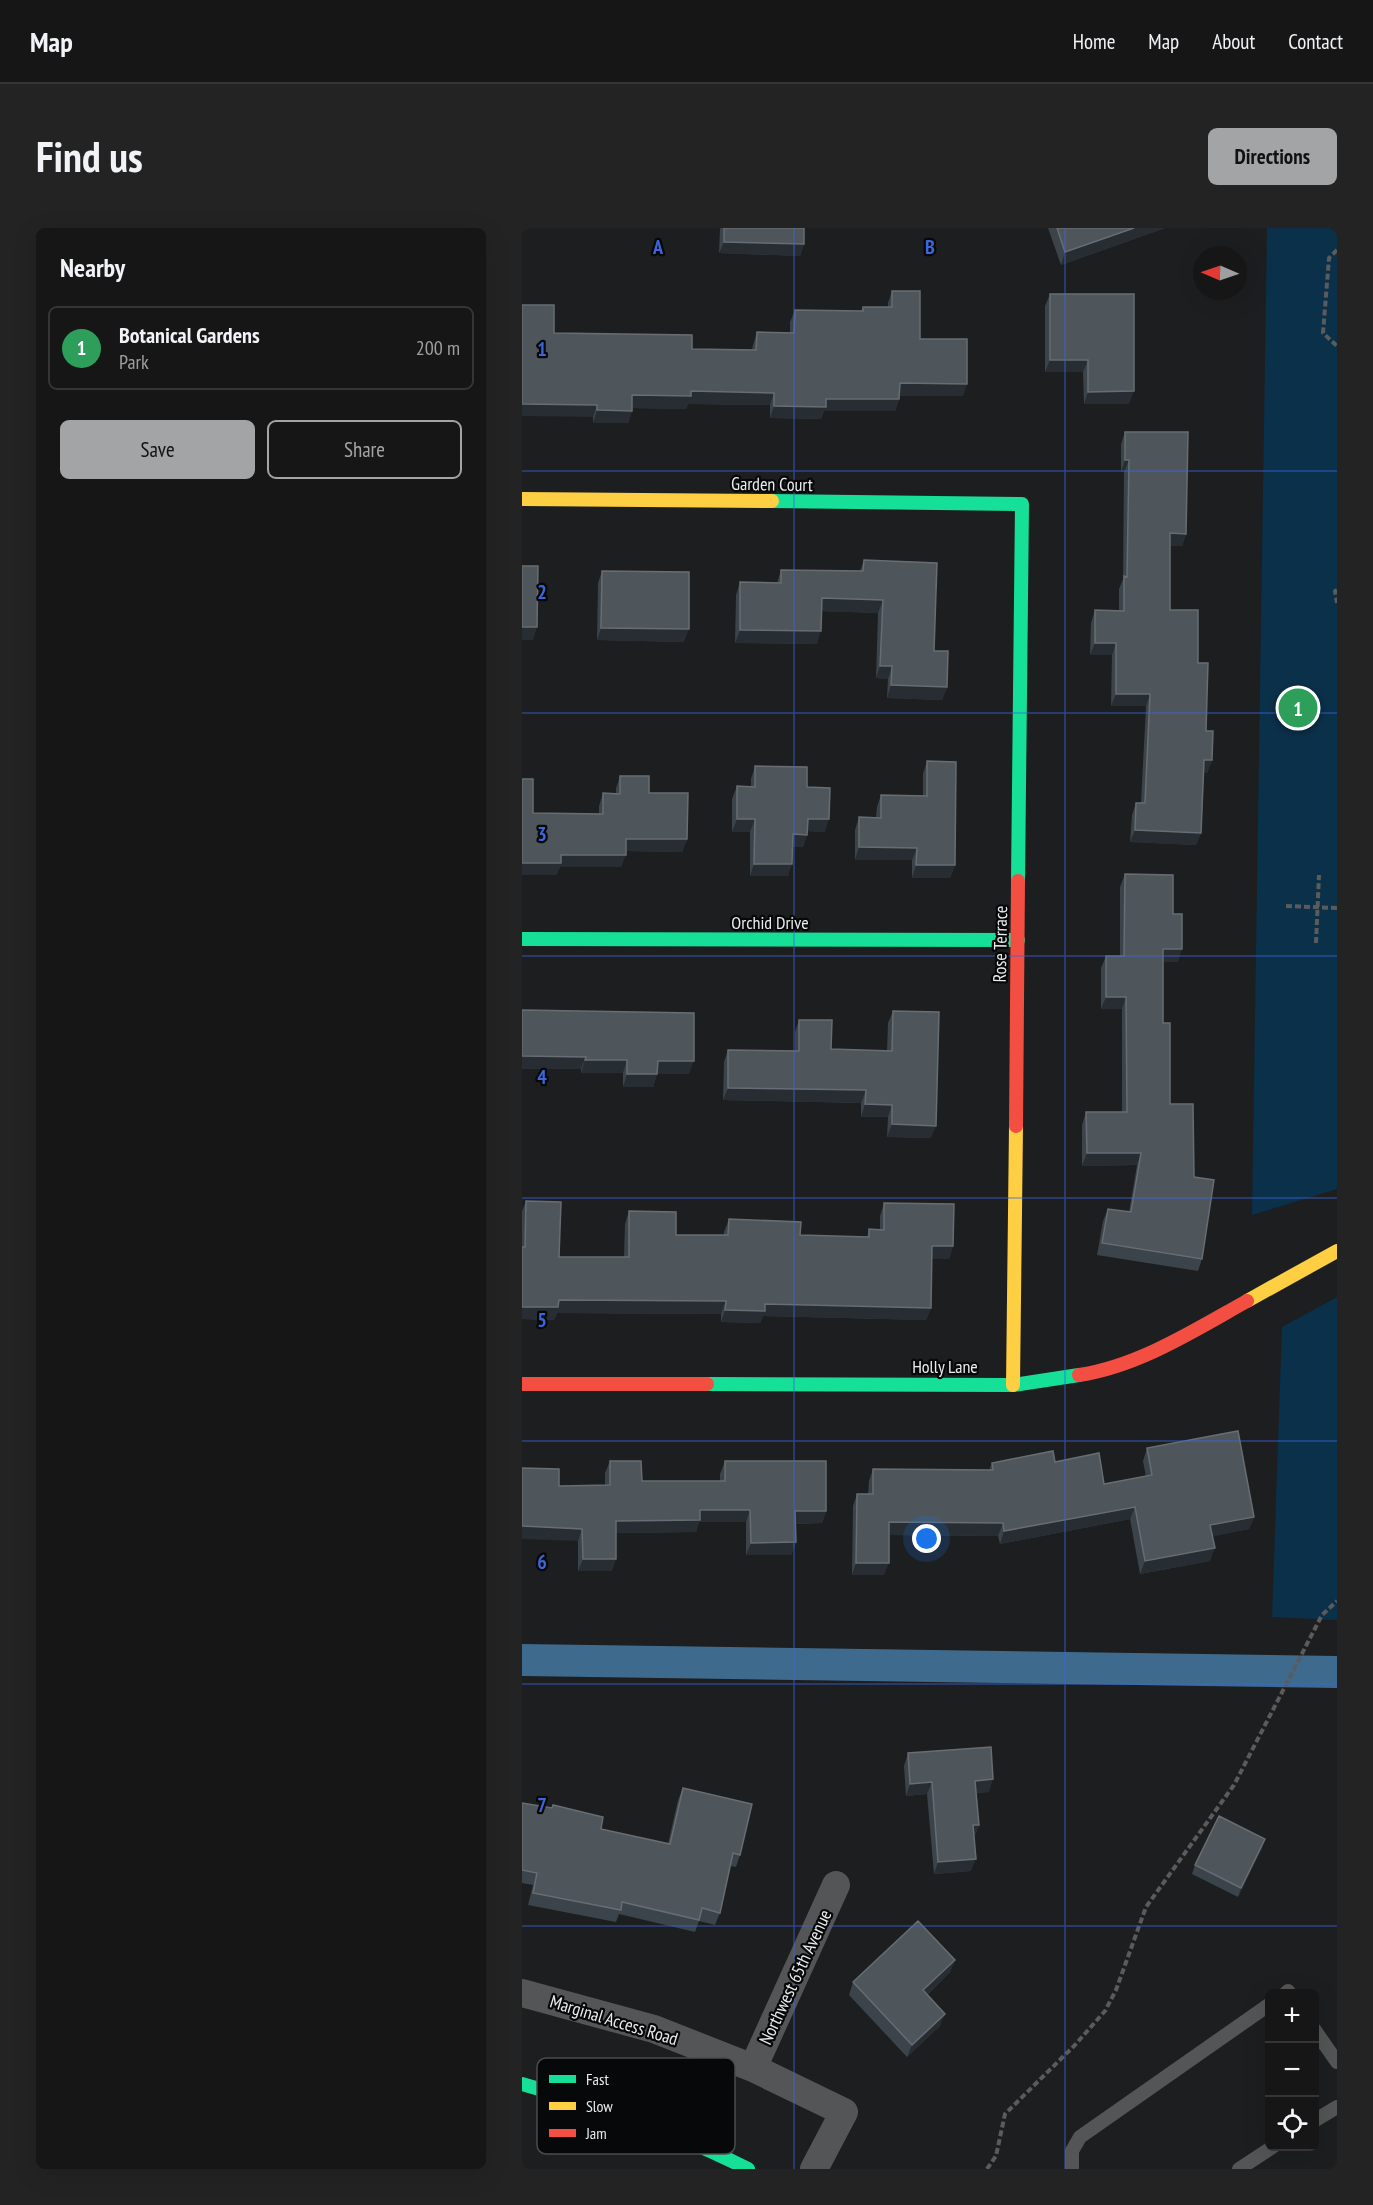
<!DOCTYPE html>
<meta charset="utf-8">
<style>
:root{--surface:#161617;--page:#232324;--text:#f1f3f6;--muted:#9e9fa1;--line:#353536;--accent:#a3a4a5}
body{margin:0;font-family:"PT Sans Narrow",sans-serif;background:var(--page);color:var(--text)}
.controls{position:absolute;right:18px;bottom:18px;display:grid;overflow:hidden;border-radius:9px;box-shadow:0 6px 24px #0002}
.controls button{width:54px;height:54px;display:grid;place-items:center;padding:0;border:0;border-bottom:2px solid var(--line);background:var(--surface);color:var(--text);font:30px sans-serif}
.compass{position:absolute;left:671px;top:18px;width:54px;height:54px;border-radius:50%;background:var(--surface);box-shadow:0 6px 24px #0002;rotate:272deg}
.you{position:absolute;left:405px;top:1311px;width:21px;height:21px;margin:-15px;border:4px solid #fff;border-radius:50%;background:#1a73e8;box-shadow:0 0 0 9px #1a73e833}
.badge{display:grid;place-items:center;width:39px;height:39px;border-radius:50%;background:var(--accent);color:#fff;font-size:20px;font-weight:700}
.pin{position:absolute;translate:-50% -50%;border:3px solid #fff;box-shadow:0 2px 6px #0006}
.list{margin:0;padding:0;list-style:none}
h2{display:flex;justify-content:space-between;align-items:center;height:78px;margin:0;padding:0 24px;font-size:26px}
h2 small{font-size:20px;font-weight:400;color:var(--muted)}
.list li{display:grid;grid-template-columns:39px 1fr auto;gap:18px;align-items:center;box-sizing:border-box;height:84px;margin:0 12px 12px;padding:0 12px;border:2px solid var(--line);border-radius:9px}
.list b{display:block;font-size:22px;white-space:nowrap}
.list p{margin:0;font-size:20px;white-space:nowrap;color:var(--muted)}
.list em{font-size:20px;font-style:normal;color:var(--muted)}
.actions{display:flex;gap:12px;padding:18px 24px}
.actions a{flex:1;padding:14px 0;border:2px solid var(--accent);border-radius:9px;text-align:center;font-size:21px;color:var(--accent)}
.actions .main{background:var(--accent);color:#111}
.icon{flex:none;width:33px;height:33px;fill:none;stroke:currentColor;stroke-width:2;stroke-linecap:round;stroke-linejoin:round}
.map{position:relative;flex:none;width:815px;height:1941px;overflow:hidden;border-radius:9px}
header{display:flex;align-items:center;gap:36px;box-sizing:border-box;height:84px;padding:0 30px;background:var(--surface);border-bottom:2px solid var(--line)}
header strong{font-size:28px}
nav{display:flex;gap:33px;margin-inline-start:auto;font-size:21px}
.intro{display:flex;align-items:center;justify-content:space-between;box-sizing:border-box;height:144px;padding:0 36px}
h1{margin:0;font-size:42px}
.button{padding:15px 27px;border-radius:9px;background:var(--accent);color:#111;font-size:21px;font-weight:700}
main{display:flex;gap:36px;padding:0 36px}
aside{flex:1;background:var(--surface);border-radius:9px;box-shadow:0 6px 24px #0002}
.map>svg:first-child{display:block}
</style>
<header>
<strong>Map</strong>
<nav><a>Home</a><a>Map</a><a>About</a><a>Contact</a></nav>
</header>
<div class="intro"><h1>Find us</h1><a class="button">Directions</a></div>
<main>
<aside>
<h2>Nearby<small></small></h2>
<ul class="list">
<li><span class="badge" style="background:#2e9e5b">1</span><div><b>Botanical Gardens</b><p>Park</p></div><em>200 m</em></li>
</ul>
<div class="actions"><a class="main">Save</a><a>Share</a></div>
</aside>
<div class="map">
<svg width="815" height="1941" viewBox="0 0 815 1941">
<rect width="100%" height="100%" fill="#1d1e1f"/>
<!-- green -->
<path fill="#0b304a" d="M 745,0 L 815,0 L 815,961 L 730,987 Z
M 815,1069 L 815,1392 L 750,1389 L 760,1099 Z"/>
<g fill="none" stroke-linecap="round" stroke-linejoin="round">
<!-- canal -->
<path stroke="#3e6a8d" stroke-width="32" d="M 0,1432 L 815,1444"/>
<!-- path -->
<path stroke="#5b5b5c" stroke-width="4" stroke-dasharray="6 3" stroke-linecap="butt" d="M 815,22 L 807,30 L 801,105 L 815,118
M 815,362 L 813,363 L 815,375
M 764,678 L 815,680
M 794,715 L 797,647
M 465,1941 L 474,1928 L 483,1886 L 553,1817 L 583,1783 L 594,1762 L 624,1679 L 712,1557 L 800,1387 L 815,1373"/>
<!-- lane -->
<path stroke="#545556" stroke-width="14" d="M 763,1766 L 766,1763 L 768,1766
M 792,1801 L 815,1834
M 792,1893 L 815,1879
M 550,1941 L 550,1923 L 558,1909 L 748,1776
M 717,1941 L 752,1918"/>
<!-- street -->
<path stroke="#545556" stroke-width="28" d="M 0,1765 L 132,1801 L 231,1840 L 322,1884 L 292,1941
M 231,1840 L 314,1657"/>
<!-- fast -->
<path stroke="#16e098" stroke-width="14" d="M 250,273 L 500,276 L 496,653
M 0,711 L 496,712
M 185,1156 L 491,1157 L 557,1147
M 0,1856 C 78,1878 153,1904 226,1941"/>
<!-- slow -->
<path stroke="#ffcf43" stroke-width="14" d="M 0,271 L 250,273
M 725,1073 L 815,1023
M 491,1157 L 494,898"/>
<!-- jam -->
<path stroke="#f24e42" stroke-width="14" d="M 494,898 L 496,653
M 557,1147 C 617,1138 673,1102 725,1073
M 0,1156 L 185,1156"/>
</g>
<!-- wall -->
<path fill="#3b444a" d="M 198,0 L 282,0 L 282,16 L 278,28 L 197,25 Z
M 526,0 L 643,0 L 539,37 Z
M 370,63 L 398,111 L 441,168 L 377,168 L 377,171 L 373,183 L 302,183 L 299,191 L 248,190 L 248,177 L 166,176 L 164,181 L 110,180 L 110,183 L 106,195 L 71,195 L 71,189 L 32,105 L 170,121 L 230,122 L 231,117 L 235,104 L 268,105 L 268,94 L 273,82 L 339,83 L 341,79 L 366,79 L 366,75 Z
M 528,66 L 607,176 L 562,176 L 561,144 L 523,144 L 523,78 Z
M 603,204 L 664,306 L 660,318 L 648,318 L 648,382 L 676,435 L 684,503 L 690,532 L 685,545 L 682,544 L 679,605 L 674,617 L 608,614 L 610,587 L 614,575 L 619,575 L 624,478 L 589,478 L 590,427 L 568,427 L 569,395 L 573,382 L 597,383 L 597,361 L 601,351 L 602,244 L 599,244 L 599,216 Z
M 342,332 L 412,423 L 425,459 L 420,472 L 365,470 L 366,451 L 354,450 L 356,385 L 300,383 L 295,416 L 213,415 L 214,367 L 218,354 L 255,355 L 259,342 L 338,343 Z
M 80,343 L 162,414 L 75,412 L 76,355 Z
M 405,533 L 433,637 L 428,650 L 390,650 L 390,632 L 333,632 L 333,602 L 337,589 L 354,589 L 355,579 L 359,567 L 401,568 L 401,546 Z
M 233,538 L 285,559 L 303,604 L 286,603 L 281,619 L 271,619 L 266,648 L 228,648 L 228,604 L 210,604 L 210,571 L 215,558 L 229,559 L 229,551 Z
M 98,548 L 127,565 L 165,611 L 160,624 L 104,623 L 99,639 L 38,639 L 34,647 L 11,585 L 77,586 L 77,578 L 81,565 L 94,566 L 94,560 Z
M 603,646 L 651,686 L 656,734 L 641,734 L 641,795 L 648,876 L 672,949 L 680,1031 L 676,1043 L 575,1027 L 581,993 L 586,981 L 607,984 L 615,937 L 560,938 L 560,897 L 564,884 L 600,884 L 600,781 L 579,781 L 579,740 L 584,728 L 598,728 L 598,659 Z
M 0,782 L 167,846 L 135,846 L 131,859 L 101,859 L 101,845 L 59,845 L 59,841 Z
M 371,783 L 409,910 L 365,909 L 366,889 L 339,889 L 339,875 L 201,872 L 202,834 L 206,822 L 273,823 L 273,804 L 277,792 L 309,821 L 365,823 L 366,795 Z
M 4,973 L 37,1029 L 102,1029 L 103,996 L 107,983 L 154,1007 L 202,1007 L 202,1004 L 207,991 L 278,1007 L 345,1009 L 347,1001 L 358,1002 L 358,988 L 362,975 L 431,1018 L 427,1031 L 409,1031 L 409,1080 L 404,1092 L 241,1088 L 238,1095 L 199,1094 L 199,1086 L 35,1085 L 32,1092 L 0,1091 L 0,983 Z
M 625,1220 L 732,1289 L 727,1301 L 690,1308 L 688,1333 L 618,1346 L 608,1291 L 478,1316 L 476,1308 L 367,1307 L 362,1347 L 330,1347 L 331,1278 L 335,1266 L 346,1266 L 347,1253 L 351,1241 L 467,1242 L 470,1235 L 533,1234 L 582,1256 L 624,1249 L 621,1233 Z
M 88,1233 L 120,1253 L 198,1253 L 198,1246 L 203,1233 L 304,1283 L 300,1295 L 273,1296 L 274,1314 L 269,1327 L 224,1327 L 224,1294 L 177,1294 L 174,1304 L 94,1305 L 90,1343 L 56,1343 L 56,1313 L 37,1258 L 83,1257 L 83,1245 Z
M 386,1525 L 467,1564 L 454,1565 L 457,1597 L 452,1610 L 449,1643 L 412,1646 L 405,1566 L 384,1568 L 382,1538 Z
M 161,1560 L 218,1627 L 214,1639 L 208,1638 L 198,1685 L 193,1697 L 177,1693 L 173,1704 L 97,1686 L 94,1694 L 6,1677 L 11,1657 L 0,1655 L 0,1575 L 79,1601 L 146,1616 L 156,1572 Z
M 740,1620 L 716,1669 L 670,1646 L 673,1637 Z
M 433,1732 L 428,1744 L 405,1767 L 418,1798 L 385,1829 L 327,1767 L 331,1754 Z"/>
<!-- shaded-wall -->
<path fill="#272d32" d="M 612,0 L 643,0 L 539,37 L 543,24 Z
M 202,14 L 282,16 L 278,28 L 197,25 Z
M 528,132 L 566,132 L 561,144 L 523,144 Z
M 378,155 L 445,156 L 441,168 L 373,168 Z
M 169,163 L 252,165 L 248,177 L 166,176 L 164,181 L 106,180 L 110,167 Z
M 612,163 L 607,176 L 562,176 L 566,164 Z
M 304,171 L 377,171 L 373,183 L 302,183 L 299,191 L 248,190 L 252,178 Z
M 0,176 L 75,177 L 71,189 L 0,188 Z
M 75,182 L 110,183 L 106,195 L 71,195 Z
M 603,232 L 607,232 L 602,244 L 599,244 Z
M 648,305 L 664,306 L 660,318 L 644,318 Z
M 300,370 L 361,372 L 356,385 L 295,383 Z
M 0,399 L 15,399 L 11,412 L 0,412 Z
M 79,400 L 167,401 L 162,414 L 75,412 Z
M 218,402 L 299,403 L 295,416 L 213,415 Z
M 573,415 L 594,415 L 590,427 L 568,427 Z
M 358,438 L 370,438 L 366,451 L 354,450 Z
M 369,457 L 425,459 L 420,472 L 365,470 Z
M 594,466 L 628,466 L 624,478 L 589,478 Z
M 682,532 L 690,532 L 685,545 L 678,544 Z
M 215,591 L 233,591 L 228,604 L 210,604 Z
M 286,591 L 307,591 L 303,604 L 281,603 Z
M 613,602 L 679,605 L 674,617 L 608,614 Z
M 271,606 L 285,607 L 281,619 L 266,619 Z
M 104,611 L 165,611 L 160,624 L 99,623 Z
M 337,619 L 395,620 L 390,632 L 333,632 Z
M 39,627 L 104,627 L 99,639 L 38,639 L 34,647 L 0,647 L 0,635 Z
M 232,636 L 270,636 L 266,648 L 228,648 Z
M 394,637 L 433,637 L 428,650 L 390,650 Z
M 641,721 L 660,721 L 656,734 L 637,734 Z
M 584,769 L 604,769 L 600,781 L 579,781 Z
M 0,828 L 64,829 L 59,841 L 0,841 Z
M 63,832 L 105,832 L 101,845 L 59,845 Z
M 136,833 L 172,833 L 167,846 L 131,846 Z
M 105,846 L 135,846 L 131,859 L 101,859 Z
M 206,860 L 344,862 L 339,875 L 201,872 Z
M 343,876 L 370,877 L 366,889 L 339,889 Z
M 370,896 L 414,898 L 409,910 L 365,909 Z
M 565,925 L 619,925 L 615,937 L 560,938 Z
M 410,1018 L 431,1018 L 427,1031 L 405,1031 Z
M 37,1072 L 204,1073 L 199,1086 L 35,1085 L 32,1092 L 0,1091 L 0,1079 Z
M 243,1076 L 409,1080 L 404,1092 L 241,1088 L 238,1095 L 199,1094 L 203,1082 Z
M 613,1279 L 608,1291 L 478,1316 L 482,1303 Z
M 178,1282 L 228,1282 L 224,1294 L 177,1294 L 174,1304 L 90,1305 L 94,1293 Z
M 273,1283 L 304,1283 L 300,1295 L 269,1296 Z
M 732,1289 L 727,1301 L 684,1310 L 688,1297 Z
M 367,1294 L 481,1295 L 476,1308 L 363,1307 Z
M 0,1298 L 60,1301 L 56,1313 L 0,1311 Z
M 274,1314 L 269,1327 L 224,1327 L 229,1315 Z
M 693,1320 L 688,1333 L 618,1346 L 623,1333 Z
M 61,1331 L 94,1331 L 90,1343 L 56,1343 Z
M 334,1335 L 367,1335 L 362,1347 L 330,1347 Z
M 471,1551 L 467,1564 L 449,1565 L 453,1553 Z
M 410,1554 L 405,1566 L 384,1568 L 388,1556 Z
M 451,1597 L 457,1597 L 452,1610 Z
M 743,1611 L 740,1620 L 716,1669 L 719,1660 Z
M 454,1631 L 449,1643 L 412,1646 L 416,1634 Z
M 433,1732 L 428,1744 L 396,1775 L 401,1762 Z
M 423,1786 L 418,1798 L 385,1829 L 390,1817 Z"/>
<!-- building -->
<path fill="#4e565c" stroke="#676d72" stroke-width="1.5" d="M 202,0 L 282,0 L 282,16 L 202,14 Z
M 535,0 L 612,0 L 543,24 Z
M 370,63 L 398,63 L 398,111 L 445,111 L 445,156 L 378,155 L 377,171 L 304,171 L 304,179 L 252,178 L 252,165 L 169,163 L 169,168 L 110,167 L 110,183 L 75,182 L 75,177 L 0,176 L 0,77 L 32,77 L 32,105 L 170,107 L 170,121 L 234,122 L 235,104 L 272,105 L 273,82 L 341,83 L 341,79 L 370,79 Z
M 528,66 L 612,66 L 612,163 L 566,164 L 566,132 L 528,132 Z
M 603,204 L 666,204 L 664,306 L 648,305 L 648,382 L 676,382 L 676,435 L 686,435 L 684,503 L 691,503 L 690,532 L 682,532 L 679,605 L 613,602 L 614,575 L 623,575 L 628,466 L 594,466 L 594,415 L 573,415 L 573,382 L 602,383 L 602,348 L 605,349 L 607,232 L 603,232 Z
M 342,332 L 415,335 L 412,423 L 426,423 L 425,459 L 369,457 L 370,438 L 358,438 L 361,372 L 300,370 L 299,403 L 218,402 L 218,354 L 259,355 L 259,342 L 341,343 Z
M 0,338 L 16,338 L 15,399 L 0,399 Z
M 80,343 L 167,344 L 167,401 L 79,400 Z
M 405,533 L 434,534 L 433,637 L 394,637 L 395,620 L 337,619 L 337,589 L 359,590 L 359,567 L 405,568 Z
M 233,538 L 285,539 L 285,559 L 308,560 L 307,591 L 286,591 L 285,607 L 271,606 L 270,636 L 232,636 L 233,591 L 215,591 L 215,558 L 233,559 Z
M 98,548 L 127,548 L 127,565 L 166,565 L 165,611 L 104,611 L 104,627 L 39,627 L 39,635 L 0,635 L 0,551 L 11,551 L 11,585 L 81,586 L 81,565 L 98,566 Z
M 603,646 L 651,647 L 651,686 L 660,686 L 660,721 L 641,721 L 641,795 L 648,795 L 648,876 L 671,876 L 672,949 L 692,952 L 680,1031 L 580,1015 L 586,981 L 609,984 L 619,925 L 565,925 L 564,884 L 605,884 L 604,769 L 584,769 L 584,728 L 602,728 Z
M 0,782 L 172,785 L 172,833 L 136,833 L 135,846 L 105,846 L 105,832 L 63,832 L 64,829 L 0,828 Z
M 371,783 L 417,784 L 414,898 L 370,896 L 370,877 L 343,876 L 344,862 L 206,860 L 206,822 L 277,823 L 277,792 L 310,792 L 309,821 L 370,823 Z
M 4,973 L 39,974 L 37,1029 L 107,1029 L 107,983 L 154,984 L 154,1007 L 206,1007 L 207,991 L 279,994 L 278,1007 L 347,1009 L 347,1001 L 362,1002 L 362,975 L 432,976 L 431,1018 L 410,1018 L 409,1080 L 243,1076 L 243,1083 L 203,1082 L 204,1073 L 37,1072 L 36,1079 L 0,1079 L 0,1019 L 3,1019 Z
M 716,1203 L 732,1289 L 688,1297 L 693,1320 L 623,1333 L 613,1279 L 482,1303 L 481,1295 L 367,1294 L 367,1335 L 334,1335 L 335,1266 L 351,1266 L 351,1241 L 471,1242 L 470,1235 L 531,1223 L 533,1234 L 577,1225 L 582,1256 L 630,1247 L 625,1220 Z
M 88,1233 L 119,1233 L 120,1253 L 203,1253 L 203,1233 L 304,1233 L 304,1283 L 273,1283 L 274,1314 L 229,1315 L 228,1282 L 178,1282 L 178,1292 L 94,1293 L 94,1331 L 61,1331 L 60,1301 L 0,1298 L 0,1240 L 37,1241 L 37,1258 L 88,1257 Z
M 469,1519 L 471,1551 L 453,1553 L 457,1597 L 451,1597 L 454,1631 L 416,1634 L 410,1554 L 388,1556 L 386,1525 Z
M 161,1560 L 230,1576 L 218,1627 L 211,1625 L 198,1685 L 180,1680 L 177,1692 L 100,1674 L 99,1682 L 11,1665 L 15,1645 L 0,1642 L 0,1575 L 30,1580 L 31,1577 L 81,1589 L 79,1601 L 148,1616 Z
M 697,1588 L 743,1611 L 719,1660 L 673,1637 Z
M 396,1693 L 433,1732 L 401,1762 L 423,1786 L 390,1817 L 331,1754 Z"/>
<!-- grid -->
<path fill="none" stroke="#3c66db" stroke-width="1.5" stroke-opacity="0.55" d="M 272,0 L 272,1941M 543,0 L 543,1941M 0,243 L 815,243M 0,485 L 815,485M 0,728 L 815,728M 0,970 L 815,970M 0,1213 L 815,1213M 0,1456 L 815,1456M 0,1698 L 815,1698"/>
<g text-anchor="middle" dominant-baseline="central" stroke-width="4.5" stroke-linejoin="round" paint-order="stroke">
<!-- street labels -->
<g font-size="18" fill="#ebeced" stroke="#070809">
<text transform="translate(250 256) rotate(1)">Garden Court</text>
<text x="248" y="694">Orchid Drive</text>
<text transform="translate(478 716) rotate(-89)">Rose Terrace</text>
<text x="423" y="1138">Holly Lane</text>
<text transform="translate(273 1749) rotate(-65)">Northwest 65th Avenue</text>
<text transform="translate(92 1792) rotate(17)">Marginal Access Road</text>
</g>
</g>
<!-- legend -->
<rect x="15" y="1830" width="198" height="96" rx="9" fill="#070809" stroke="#4b4c4d" stroke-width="1.5"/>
<rect x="27" y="1847" width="27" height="8" fill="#16e098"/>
<rect x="27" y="1874" width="27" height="8" fill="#ffcf43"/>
<rect x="27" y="1901" width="27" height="8" fill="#f24e42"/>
<g font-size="16" fill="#ebeced">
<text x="64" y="1857">Fast</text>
<text x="64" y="1884">Slow</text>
<text x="64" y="1911">Jam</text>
</g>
<g font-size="20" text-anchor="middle" font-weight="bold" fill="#3c66db" stroke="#070809" stroke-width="4.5" stroke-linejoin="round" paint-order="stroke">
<text x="136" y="26">A</text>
<text x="408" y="26">B</text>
<text x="20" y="128">1</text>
<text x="20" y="371">2</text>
<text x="20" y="613">3</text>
<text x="20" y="856">4</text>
<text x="20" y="1099">5</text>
<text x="20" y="1341">6</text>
<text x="20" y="1584">7</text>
</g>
</svg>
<div class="controls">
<button>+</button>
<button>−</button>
<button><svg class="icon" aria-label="locate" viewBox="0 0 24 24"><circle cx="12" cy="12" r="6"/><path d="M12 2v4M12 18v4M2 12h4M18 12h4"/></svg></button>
</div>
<svg class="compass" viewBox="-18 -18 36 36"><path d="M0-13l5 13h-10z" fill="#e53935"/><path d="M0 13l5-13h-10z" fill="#9e9fa1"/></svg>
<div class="you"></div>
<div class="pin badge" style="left:776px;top:480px;background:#2e9e5b">1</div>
</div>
</main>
